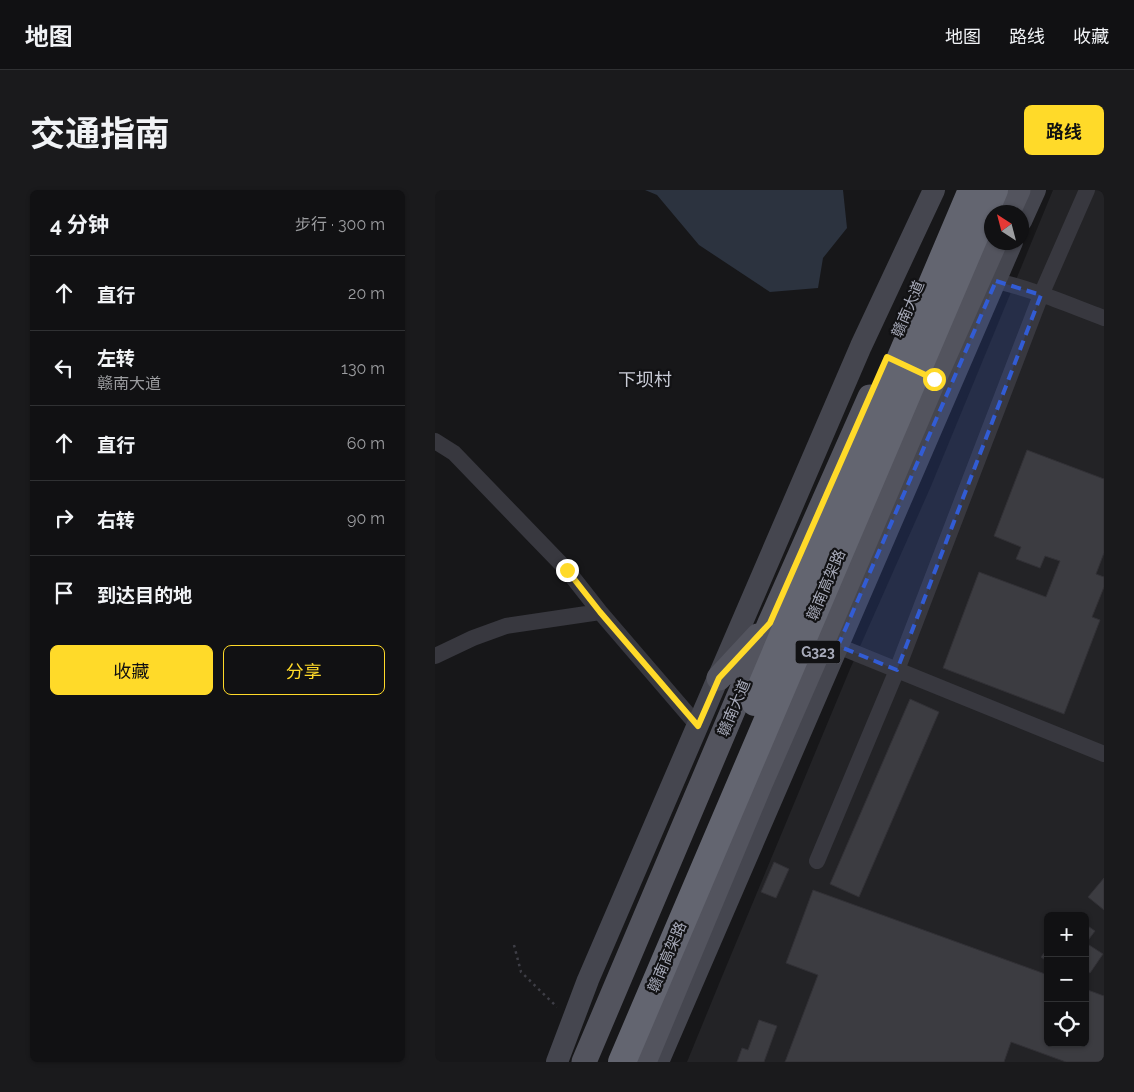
<!DOCTYPE html>
<html lang="zh">
<meta charset="utf-8">
<style>
:root{--surface:#111113;--page:#1a1a1c;--text:#f1f3f6;--muted:#9c9da0;--line:#303133;--accent:#ffda29}
body{margin:0;font-family:Raleway,"Noto Sans SC",sans-serif;background:var(--page);color:var(--text)}
.controls{position:absolute;right:15px;bottom:15px;display:grid;overflow:hidden;border-radius:8px;box-shadow:0 1px 4px #0004}
.controls button{width:45px;height:45px;display:grid;place-items:center;padding:0;border:0;border-bottom:1px solid var(--line);background:var(--surface);color:var(--text);font:25px sans-serif}
.compass{position:absolute;left:549px;top:15px;width:45px;height:45px;border-radius:50%;background:var(--surface);box-shadow:0 1px 4px #0004;rotate:324deg}
.stop{position:absolute;width:15px;height:15px;margin:-11px;border:4px solid #ffda29;border-radius:50%;background:#fff}
.stop.end{background:#ffda29;border-color:#fff;box-shadow:0 1px 5px #0008}
.list{margin:0;padding:0;list-style:none}
h2{display:flex;justify-content:space-between;align-items:center;height:65px;margin:0;padding:0 20px;font-size:21px}
h2 small{font-size:16px;font-weight:400;color:var(--muted)}
.list li{display:grid;grid-template-columns:32px 1fr auto;gap:15px;align-items:center;box-sizing:border-box;height:75px;padding:0 20px;border-top:1px solid var(--line)}
.list b{display:block;font-size:19px;white-space:nowrap}
.list p{margin:0;font-size:16px;white-space:nowrap;color:var(--muted)}
.list em{font-size:16px;font-style:normal;color:var(--muted)}
.actions{display:flex;gap:10px;padding:15px 20px}
.actions a{flex:1;padding:11px 0;border:1px solid var(--accent);border-radius:8px;text-align:center;font-size:18px;color:var(--accent)}
.actions .main{background:var(--accent);color:#111}
.icon{flex:none;width:28px;height:28px;fill:none;stroke:currentColor;stroke-width:2;stroke-linecap:round;stroke-linejoin:round}
.map{position:relative;flex:none;width:669px;height:872px;overflow:hidden;border-radius:8px}
header{display:flex;align-items:center;gap:30px;box-sizing:border-box;height:70px;padding:0 25px;background:var(--surface);border-bottom:1px solid var(--line)}
header strong{font-size:24px}
nav{display:flex;gap:28px;margin-inline-start:auto;font-size:18px}
.intro{display:flex;align-items:center;justify-content:space-between;box-sizing:border-box;height:120px;padding:0 30px}
h1{margin:0;font-size:35px}
.button{padding:12px 22px;border-radius:8px;background:var(--accent);color:#111;font-size:18px;font-weight:700}
main{display:flex;gap:30px;padding:0 30px}
aside{flex:1;background:var(--surface);border-radius:8px;box-shadow:0 1px 4px #0004}
.map>svg:first-child{display:block}
</style>
<header>
<strong>地图</strong>
<nav><a>地图</a><a>路线</a><a>收藏</a></nav>
</header>
<div class="intro"><h1>交通指南</h1><a class="button">路线</a></div>
<main>
<aside>
<h2>4 分钟<small>步行 · 300 m</small></h2>
<ul class="list">
<li><svg class="icon" aria-label="ahead" viewBox="0 0 24 24"><path d="M12 20V5M6 11l6-6 6 6"/></svg><div><b>直行</b></div><em>20 m</em></li>
<li><svg class="icon" aria-label="left" viewBox="0 0 24 24"><path d="M17 20v-9H6M10 6l-5 5 5 5"/></svg><div><b>左转</b><p>赣南大道</p></div><em>130 m</em></li>
<li><svg class="icon" aria-label="ahead" viewBox="0 0 24 24"><path d="M12 20V5M6 11l6-6 6 6"/></svg><div><b>直行</b></div><em>60 m</em></li>
<li><svg class="icon" aria-label="right" viewBox="0 0 24 24"><path d="M7 20v-9h11M14 6l5 5-5 5"/></svg><div><b>右转</b></div><em>90 m</em></li>
<li><svg class="icon" aria-label="arrive" viewBox="0 0 24 24"><path d="M6 21V4h12l-3 4 3 4H6"/></svg><div><b>到达目的地</b></div></li>
</ul>
<div class="actions"><a class="main">收藏</a><a>分享</a></div>
</aside>
<div class="map">
<svg width="669" height="872" viewBox="0 0 669 872">
<rect width="100%" height="100%" fill="#171719"/>
<!-- built -->
<path fill="#232326" fill-rule="evenodd" d="M 618,0 L 669,0 L 669,872 L 252,872 L 286,789 L 415,479 L 496,296 ZM 613,726 L 650,726 L 650,853 L 613,853 Z"/>
<!-- water -->
<path fill="#2c333f" d="M 210,0 L 408,0 L 412,38 L 388,68 L 383,98 L 335,102 L 264,55 L 222,5 Z"/>
<!-- building -->
<path fill="#3c3c41" stroke="#323136" d="M 592,260 L 669,289 L 669,363 L 661,384 L 669,387 L 669,397 L 657,427 L 665,430 L 629,524 L 508,478 L 544,382 L 611,407 L 625,371 L 610,366 L 605,378 L 581,369 L 586,357 L 559,346 Z
M 475,509 L 504,522 L 424,707 L 395,694 Z
M 339,672 L 354,679 L 341,708 L 326,702 Z
M 669,688 L 669,720 L 653,707 Z
M 378,700 L 613,785 L 613,853 L 650,853 L 650,799 L 669,806 L 669,872 L 631,872 L 576,852 L 569,872 L 350,872 L 383,785 L 351,773 Z
M 650,734 L 660,741 L 651,753 L 668,764 L 655,783 L 650,780 Z
M 613,758 L 613,772 L 606,767 Z
M 324,830 L 342,836 L 329,872 L 302,872 L 307,858 L 313,860 Z"/>
<g fill="none" stroke-linecap="round" stroke-linejoin="round">
<!-- path -->
<path stroke="#3e3e46" stroke-width="2.5" stroke-dasharray="2.5 4" stroke-linecap="butt" d="M 79,755 L 86,782 L 122,817"/>
<!-- street -->
<path stroke="#38383f" stroke-width="16" d="M 561,91 C 598,99 634,115 669,128
M 0,251 L 19,263 L 132,380 L 165,422
M 403,456 L 669,564
M 0,466 L 38,448 L 71,436 L 165,422 L 263,536
M 382,671 L 462,480 L 606,105 L 652,0"/>
<!-- secondary -->
<path stroke="#45464f" stroke-width="22" d="M 586,31 L 600,0
M 122,872 L 153,790 L 426,156 L 499,0
M 223,872 L 577,52"/>
<!-- primary -->
<path stroke="#53545e" stroke-width="25" d="M 573,22 L 583,0
M 284,488 L 323,446
M 149,872 L 335,433 L 435,207
M 209,872 L 325,594 L 389,448 L 499,189 L 560,52"/>
<!-- highway -->
<path stroke="#636570" stroke-width="28" d="M 320,512 L 537,0
M 187,872 L 559,0"/>
</g>
<g fill="none" stroke-linecap="round" stroke-linejoin="round">
<!-- route -->
<path stroke="#ffda29" stroke-width="6" d="M 132,380 L 165,422 L 263,536 L 284,488 L 335,433 L 452,167 L 499,189"/>
</g>
<!-- marked area -->
<path fill="#325cd4" fill-opacity="0.2" stroke="#325cd4" stroke-width="4" stroke-dasharray="10 6" stroke-linejoin="round" d="M 561,91 L 606,105 L 462,480 L 403,456 Z"/>
<g text-anchor="middle" dominant-baseline="central" stroke-width="4.5" stroke-linejoin="round" paint-order="stroke">
<!-- shield labels -->
<rect fill="#121214" stroke="#7b7d88" stroke-width="1" x="360.5" y="450.5" width="45" height="23" rx="4"/>
<g font-size="14" font-weight="bold" fill="#a8abba">
<text x="383" y="462">G323</text>
</g>
<!-- street labels -->
<g font-size="15" fill="#a8abba" stroke="#121214">
<text transform="translate(473 119) rotate(-67)">赣南大道</text>
<text transform="translate(391 395) rotate(-67)">赣南高架路</text>
<text transform="translate(299 518) rotate(-67)">赣南大道</text>
<text transform="translate(232 767) rotate(-67)">赣南高架路</text>
</g>
<!-- quarter labels -->
<g font-size="18" fill="#c9cbd6" stroke="#121214">
<text x="210" y="189">下坝村</text>
</g>
</g>
</svg>
<div class="controls">
<button>+</button>
<button>−</button>
<button><svg class="icon" aria-label="locate" viewBox="0 0 24 24"><circle cx="12" cy="12" r="6"/><path d="M12 2v4M12 18v4M2 12h4M18 12h4"/></svg></button>
</div>
<svg class="compass" viewBox="-18 -18 36 36"><path d="M0-13l5 13h-10z" fill="#e53935"/><path d="M0 13l5-13h-10z" fill="#9c9da0"/></svg>
<div class="stop" style="left:499px;top:189px"></div>
<div class="stop end" style="left:132px;top:380px"></div>
</div>
</main>
